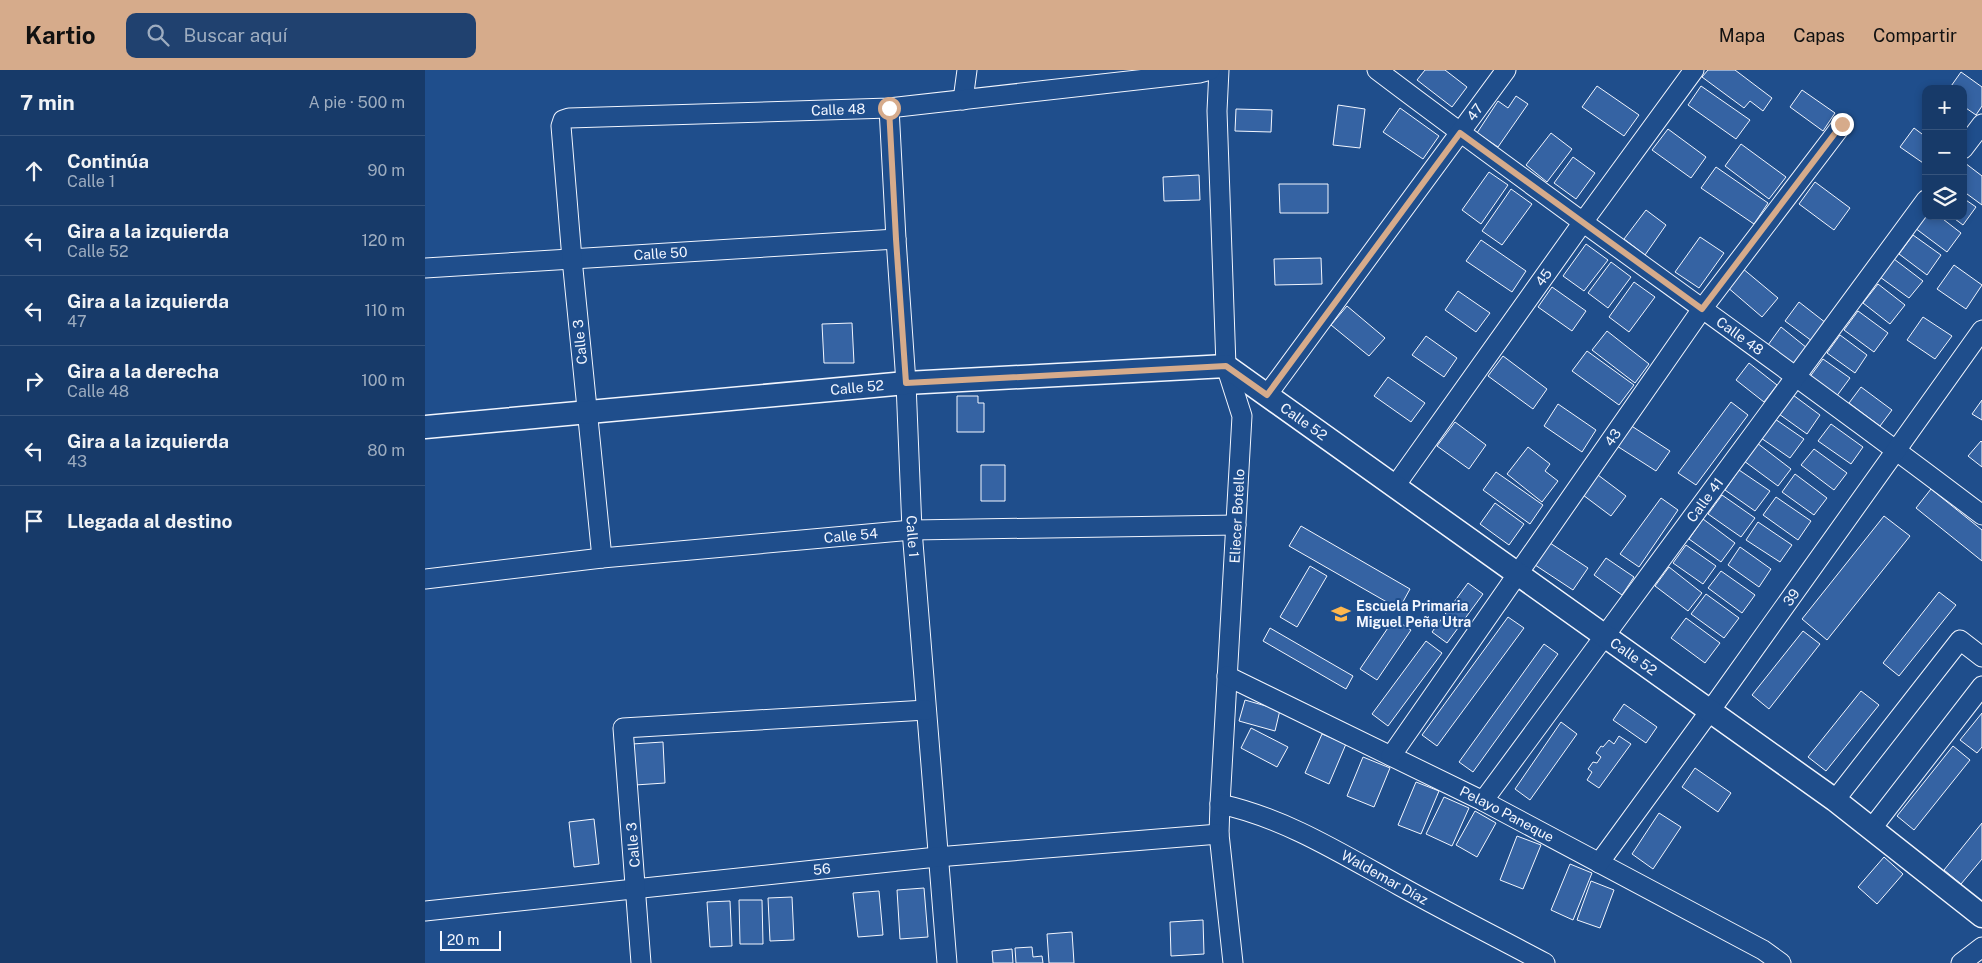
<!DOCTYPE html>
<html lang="es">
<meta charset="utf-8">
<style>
:root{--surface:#173a69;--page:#20416f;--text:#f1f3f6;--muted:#9eadc0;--line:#36547d;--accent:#d6ab8b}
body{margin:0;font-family:"Public Sans",sans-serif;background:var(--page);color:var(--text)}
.controls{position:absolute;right:15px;top:15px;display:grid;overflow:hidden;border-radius:10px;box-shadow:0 2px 8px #0003}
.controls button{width:45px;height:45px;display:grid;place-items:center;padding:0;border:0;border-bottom:1px solid var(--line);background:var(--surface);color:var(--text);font:25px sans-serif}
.scale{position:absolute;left:15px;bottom:12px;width:61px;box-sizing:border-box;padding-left:5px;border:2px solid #f2f6ff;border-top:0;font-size:14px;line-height:18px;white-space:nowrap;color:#f2f6ff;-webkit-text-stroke:4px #1f4e8c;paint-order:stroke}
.stop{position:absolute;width:15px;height:15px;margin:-11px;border:4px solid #d6ab8b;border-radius:50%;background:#fff}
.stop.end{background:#d6ab8b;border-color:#fff;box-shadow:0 1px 5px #0008}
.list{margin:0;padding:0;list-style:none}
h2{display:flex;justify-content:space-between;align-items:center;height:65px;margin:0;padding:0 20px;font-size:21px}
h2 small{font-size:16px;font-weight:400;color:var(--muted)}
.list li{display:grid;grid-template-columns:32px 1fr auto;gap:15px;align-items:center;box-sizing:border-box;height:70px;padding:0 20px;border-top:1px solid var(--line)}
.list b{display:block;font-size:19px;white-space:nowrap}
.list p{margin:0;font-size:16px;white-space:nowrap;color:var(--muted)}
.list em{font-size:16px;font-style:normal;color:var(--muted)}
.icon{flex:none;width:28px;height:28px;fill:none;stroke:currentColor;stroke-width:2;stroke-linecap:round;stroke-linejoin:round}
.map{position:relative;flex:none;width:1557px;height:893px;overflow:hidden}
header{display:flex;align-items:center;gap:30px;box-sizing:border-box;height:70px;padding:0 25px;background:var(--accent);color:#111}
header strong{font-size:24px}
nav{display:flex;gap:28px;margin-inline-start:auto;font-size:18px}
.search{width:350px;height:45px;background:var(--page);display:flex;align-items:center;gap:12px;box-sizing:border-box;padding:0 18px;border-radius:10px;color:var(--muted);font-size:19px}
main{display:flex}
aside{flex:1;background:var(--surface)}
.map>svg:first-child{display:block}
</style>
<header>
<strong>Kartio</strong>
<div class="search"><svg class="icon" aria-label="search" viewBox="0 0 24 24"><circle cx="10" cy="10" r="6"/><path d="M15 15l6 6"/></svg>Buscar aquí</div>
<nav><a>Mapa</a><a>Capas</a><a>Compartir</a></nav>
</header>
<main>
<aside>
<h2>7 min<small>A pie · 500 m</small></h2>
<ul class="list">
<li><svg class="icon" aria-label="ahead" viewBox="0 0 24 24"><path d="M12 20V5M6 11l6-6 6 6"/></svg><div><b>Continúa</b><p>Calle 1</p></div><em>90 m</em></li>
<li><svg class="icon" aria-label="left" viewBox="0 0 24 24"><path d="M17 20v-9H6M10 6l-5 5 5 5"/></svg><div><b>Gira a la izquierda</b><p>Calle 52</p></div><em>120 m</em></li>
<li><svg class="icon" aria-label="left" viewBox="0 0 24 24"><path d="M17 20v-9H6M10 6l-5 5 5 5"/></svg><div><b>Gira a la izquierda</b><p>47</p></div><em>110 m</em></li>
<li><svg class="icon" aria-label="right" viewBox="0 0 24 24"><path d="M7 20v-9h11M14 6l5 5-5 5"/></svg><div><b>Gira a la derecha</b><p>Calle 48</p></div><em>100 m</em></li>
<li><svg class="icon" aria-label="left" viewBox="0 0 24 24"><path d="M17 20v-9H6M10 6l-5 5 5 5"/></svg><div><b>Gira a la izquierda</b><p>43</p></div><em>80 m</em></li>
<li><svg class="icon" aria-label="arrive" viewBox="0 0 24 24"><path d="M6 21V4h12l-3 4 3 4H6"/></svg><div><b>Llegada al destino</b></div></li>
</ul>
</aside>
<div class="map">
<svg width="1557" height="893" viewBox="0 0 1557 893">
<rect width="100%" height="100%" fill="#1f4e8c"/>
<!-- building -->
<path fill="#3563a3" stroke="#f2f6ff" d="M 1000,0 L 1020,0 L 1042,17 L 1027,37 L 992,10 Z
M 1283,0 L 1310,0 L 1347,28 L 1338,41 L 1325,31 L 1319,38 L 1277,7 Z
M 1536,2 L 1557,17 L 1557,36 L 1551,45 L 1538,36 L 1538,19 L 1524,19 Z
M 1172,16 L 1214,45 L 1199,66 L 1157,37 Z
M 1276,16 L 1325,50 L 1311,69 L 1263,35 Z
M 1377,20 L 1410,43 L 1398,61 L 1365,37 Z
M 1091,26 L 1103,34 L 1073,77 L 1052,63 L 1073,31 L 1083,38 Z
M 913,35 L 940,39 L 935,78 L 908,75 Z
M 975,38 L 1014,66 L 998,89 L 958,62 Z
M 811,39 L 847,40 L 846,62 L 810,61 Z
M 1489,58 L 1501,67 L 1501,95 L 1475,77 Z
M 1243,59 L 1281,87 L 1266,108 L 1227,80 Z
M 1126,63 L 1147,79 L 1122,112 L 1101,95 Z
M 1316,74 L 1361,107 L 1344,129 L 1300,96 Z
M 1148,87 L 1170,103 L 1151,129 L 1129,113 Z
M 1540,93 L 1557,106 L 1557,135 L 1538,121 Z
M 1291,97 L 1343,133 L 1329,154 L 1276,118 Z
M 1064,102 L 1083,115 L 1056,154 L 1037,140 Z
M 774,105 L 775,130 L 739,131 L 738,107 Z
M 1390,112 L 1425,138 L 1409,160 L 1374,134 Z
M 854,114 L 903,114 L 903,143 L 855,143 Z
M 1086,119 L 1107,134 L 1077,175 L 1057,161 Z
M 1538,128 L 1551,137 L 1538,155 L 1526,146 L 1538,146 Z
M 1221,140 L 1241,155 L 1220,185 L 1199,169 Z
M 1501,144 L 1501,146 L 1514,146 L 1536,163 L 1522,182 L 1490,158 Z
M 1488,165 L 1516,185 L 1502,205 L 1474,184 Z
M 1275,167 L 1299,183 L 1274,218 L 1250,202 Z
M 1056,170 L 1101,201 L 1087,222 L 1041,191 Z
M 1161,174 L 1183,190 L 1159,221 L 1138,206 Z
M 896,188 L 897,214 L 850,215 L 849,189 Z
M 1469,189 L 1498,211 L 1484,228 L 1455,207 Z
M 1186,192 L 1206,207 L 1183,238 L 1163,223 Z
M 1529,195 L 1557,215 L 1541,239 L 1512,219 Z
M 1317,198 L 1353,228 L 1337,247 L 1301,216 Z
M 1209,212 L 1230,227 L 1204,262 L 1184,247 Z
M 1453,214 L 1480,235 L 1465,254 L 1438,233 Z
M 1127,217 L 1161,241 L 1147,261 L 1113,237 Z
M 1033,221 L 1065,243 L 1051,262 L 1020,240 Z
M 1374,232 L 1401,253 L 1387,271 L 1360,251 Z
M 922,236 L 960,268 L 944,286 L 906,255 Z
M 1433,241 L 1463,263 L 1449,282 L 1419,260 Z
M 1498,247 L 1527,266 L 1510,289 L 1482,270 Z
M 427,253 L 429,293 L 399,293 L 397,254 Z
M 1356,257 L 1382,278 L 1369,295 L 1343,275 Z
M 1182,261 L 1224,294 L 1210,313 L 1167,280 Z
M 1415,265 L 1442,285 L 1430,303 L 1402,283 Z
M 1001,266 L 1032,288 L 1019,307 L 987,285 Z
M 1162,281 L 1209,315 L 1194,335 L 1147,301 Z
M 1078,286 L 1122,319 L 1108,339 L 1063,306 Z
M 1398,289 L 1425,308 L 1411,327 L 1384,308 Z
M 1324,293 L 1352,315 L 1339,332 L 1311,310 Z
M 963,307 L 1000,333 L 986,352 L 949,326 Z
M 1436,317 L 1467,340 L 1455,356 L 1424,333 Z
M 1368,325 L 1395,345 L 1382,364 L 1354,344 Z
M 532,326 L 553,326 L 553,333 L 559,333 L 559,362 L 532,362 Z
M 1557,330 L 1557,350 L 1547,344 Z
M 1306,332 L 1323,345 L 1271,415 L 1253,403 Z
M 1133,334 L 1171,360 L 1157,382 L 1119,356 Z
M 1350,349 L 1379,369 L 1365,388 L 1336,368 Z
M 1030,352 L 1061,375 L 1044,399 L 1012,376 Z
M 1406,354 L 1438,377 L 1426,394 L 1393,371 Z
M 1205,355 L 1245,381 L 1231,401 L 1192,376 Z
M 1556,371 L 1557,372 L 1557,397 L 1543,386 Z
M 1332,373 L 1366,399 L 1353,416 L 1319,391 Z
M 1103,377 L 1125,394 L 1120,401 L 1133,411 L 1117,432 L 1082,404 Z
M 1389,379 L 1422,403 L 1409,420 L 1376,395 Z
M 556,395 L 580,395 L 580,431 L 556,431 Z
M 1314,400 L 1345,421 L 1330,441 L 1300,420 Z
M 1071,402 L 1118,435 L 1105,454 L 1058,420 Z
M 1370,404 L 1402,428 L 1389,445 L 1357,422 Z
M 1173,405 L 1201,426 L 1186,446 L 1158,425 Z
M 1506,419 L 1557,460 L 1557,491 L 1491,438 Z
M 1297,425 L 1330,448 L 1316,467 L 1283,444 Z
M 1351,427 L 1386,451 L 1373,470 L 1338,445 Z
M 1236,428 L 1253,440 L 1214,497 L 1195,484 Z
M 1070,433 L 1099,454 L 1084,475 L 1055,454 Z
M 1459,446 L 1485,466 L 1402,570 L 1377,549 Z
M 1278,449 L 1310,473 L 1296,492 L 1264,469 Z
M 1333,452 L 1367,475 L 1355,492 L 1321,470 Z
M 876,456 L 985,519 L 974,539 L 864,476 Z
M 1122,471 L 1163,498 L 1148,520 L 1107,493 Z
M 1261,475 L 1291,496 L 1278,514 L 1248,493 Z
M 1315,477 L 1346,499 L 1334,517 L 1303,495 Z
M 1181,488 L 1209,507 L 1197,525 L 1169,505 Z
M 885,496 L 902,506 L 872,557 L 855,547 Z
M 1244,497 L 1277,523 L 1263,541 L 1230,516 Z
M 1296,501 L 1330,525 L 1317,543 L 1283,518 Z
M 1043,513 L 1058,524 L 1022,573 L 1007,562 Z
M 1514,522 L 1531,535 L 1474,606 L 1458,593 Z
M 1281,524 L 1314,548 L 1299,568 L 1266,544 Z
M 1083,547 L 1099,558 L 1012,676 L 997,665 Z
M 1261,548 L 1295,573 L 1280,593 L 1246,568 Z
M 969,549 L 986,560 L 952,610 L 935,599 Z
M 845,558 L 928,606 L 921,619 L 838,571 Z
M 1378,561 L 1395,574 L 1344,639 L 1327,625 Z
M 1001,571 L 1017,583 L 963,656 L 947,644 Z
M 1119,574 L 1133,584 L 1048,702 L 1034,692 Z
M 1436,621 L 1454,635 L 1401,701 L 1383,687 Z
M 820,630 L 855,640 L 850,661 L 814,651 Z
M 1199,634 L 1232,657 L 1221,673 L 1188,650 Z
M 1557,643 L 1557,677 L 1552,683 L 1535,670 Z
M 1136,652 L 1152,664 L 1105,730 L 1090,719 Z
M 826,658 L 863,677 L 852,697 L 816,678 Z
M 897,664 L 921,674 L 904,714 L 880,703 Z
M 1194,666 L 1206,674 L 1174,718 L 1162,710 L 1167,702 L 1163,699 L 1168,692 L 1172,693 L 1176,687 L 1171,683 L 1176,676 L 1178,677 L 1184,670 L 1189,674 Z
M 238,672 L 240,713 L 210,715 L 207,674 Z
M 1528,676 L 1545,690 L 1489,760 L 1472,746 Z
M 938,687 L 965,698 L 949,737 L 922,726 Z
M 1270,698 L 1306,723 L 1293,742 L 1257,717 Z
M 991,712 L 1014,721 L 996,764 L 973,755 Z
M 1019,727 L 1044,738 L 1027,776 L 1001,764 Z
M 1050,741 L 1071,753 L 1052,787 L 1031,775 Z
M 1234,743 L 1256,757 L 1228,799 L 1207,784 Z
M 169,749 L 174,794 L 149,797 L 144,752 Z
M 1557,753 L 1557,789 L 1536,814 L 1519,800 Z
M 1092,766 L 1116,775 L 1098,819 L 1075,810 Z
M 1459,787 L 1478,804 L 1452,834 L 1433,817 Z
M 1145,794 L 1167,803 L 1148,850 L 1126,840 Z
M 1166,811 L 1189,820 L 1175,858 L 1152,850 Z
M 499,818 L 503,867 L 475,869 L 472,820 Z
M 454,821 L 458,865 L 433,867 L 428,823 Z
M 367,827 L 369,870 L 345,871 L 343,828 Z
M 314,830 L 337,830 L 338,874 L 315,874 Z
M 305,831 L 307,876 L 285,877 L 282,832 Z
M 778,850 L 779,884 L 746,886 L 745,852 Z
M 647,862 L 649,893 L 624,893 L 622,864 Z
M 607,877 L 608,887 L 617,886 L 618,893 L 591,893 L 590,878 Z
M 587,879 L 588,893 L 568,893 L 567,881 Z"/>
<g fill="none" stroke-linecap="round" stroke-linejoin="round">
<!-- minor casing -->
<g stroke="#f2f6ff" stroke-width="21">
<g id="minor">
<path d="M 794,0 L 792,41 L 801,296 L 817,346 L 795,734 L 794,764 L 808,893"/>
<path id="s1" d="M 952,0 C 1151,151 1358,293 1557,445"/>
<path d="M 538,30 L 542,0"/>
<path id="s2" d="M 464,38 L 471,169 L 481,313 L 487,460 L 522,893"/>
<path d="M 1538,79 L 1557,54"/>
<path id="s3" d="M 0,198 L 471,169"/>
<path id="s4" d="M 842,325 L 1081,0"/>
<path id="s5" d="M 970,416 L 1158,152 L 1269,0"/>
<path id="s6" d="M 177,488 L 147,189 L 136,56 L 138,50 L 144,48 L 464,38 L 774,3 L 785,0"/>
<path id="s7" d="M 0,509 L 177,488 L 487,460 L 811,455"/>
<path id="s8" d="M 802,606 L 1058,731 L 1338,880 L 1356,893"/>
<path id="s9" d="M 966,686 L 1277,239 L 1417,55"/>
<path d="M 1410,730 L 1535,570 L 1557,587"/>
<path id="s10" d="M 1058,731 L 1501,130"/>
<path id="s11" d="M 795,734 C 860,748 917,784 975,816 C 1022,842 1071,867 1120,893"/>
<path d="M 1447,758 L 1557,616"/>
<path id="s12" d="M 1174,793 L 1285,641 L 1557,260"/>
<path id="s13" d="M 0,841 L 512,787 L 794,764"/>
<path d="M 216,893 L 198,658 L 501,640"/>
<path d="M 1536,893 L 1557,877"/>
</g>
</g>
<!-- tertiary casing -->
<g stroke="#f2f6ff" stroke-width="25">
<g id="tertiary">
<path id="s14" d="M 0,357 L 481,313 L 801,296 L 1410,730 L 1557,846"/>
</g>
</g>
<!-- minor -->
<use href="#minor" stroke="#1f4e8c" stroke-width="19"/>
<!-- tertiary -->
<use href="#tertiary" stroke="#1f4e8c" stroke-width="22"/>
</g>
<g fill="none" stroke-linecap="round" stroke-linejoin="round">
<!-- route -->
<path stroke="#d6ab8b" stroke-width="6" d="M 464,38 L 471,169 L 481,313 L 801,296 L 842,325 L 1035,63 L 1277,239 L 1417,54"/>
</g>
<!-- icons -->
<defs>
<g id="school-bare" transform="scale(1.5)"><path d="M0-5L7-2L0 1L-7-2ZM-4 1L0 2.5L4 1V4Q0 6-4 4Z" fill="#ffb74d" stroke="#1f4e8c" stroke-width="2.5" paint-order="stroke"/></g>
</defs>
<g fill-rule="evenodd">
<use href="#school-bare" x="916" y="544"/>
</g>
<g text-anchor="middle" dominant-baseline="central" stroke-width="4" stroke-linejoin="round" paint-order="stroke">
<!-- street labels -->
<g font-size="14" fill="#f2f6ff" stroke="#1f4e8c">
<text stroke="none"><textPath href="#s6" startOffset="716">Calle 48</textPath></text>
<text stroke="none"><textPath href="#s4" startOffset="351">47</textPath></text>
<text stroke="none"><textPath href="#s3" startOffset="236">Calle 50</textPath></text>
<text stroke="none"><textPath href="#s5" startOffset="256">45</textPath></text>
<text stroke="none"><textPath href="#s1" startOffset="450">Calle 48</textPath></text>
<text transform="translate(155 272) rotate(-96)">Calle 3</text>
<text stroke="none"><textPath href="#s14" startOffset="434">Calle 52</textPath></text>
<text stroke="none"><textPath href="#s14" startOffset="899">Calle 52</textPath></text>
<text stroke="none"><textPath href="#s9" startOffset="388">43</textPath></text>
<text stroke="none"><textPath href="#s10" startOffset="374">Calle 41</textPath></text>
<text transform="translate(812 446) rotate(-87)">Eliecer Botello</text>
<text stroke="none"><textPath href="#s7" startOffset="428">Calle 54</textPath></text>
<text stroke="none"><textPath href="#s2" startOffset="429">Calle 1</textPath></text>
<text stroke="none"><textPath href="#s12" startOffset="328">39</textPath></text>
<text stroke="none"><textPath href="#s14" startOffset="1304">Calle 52</textPath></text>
<text stroke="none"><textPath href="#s8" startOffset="312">Pelayo Paneque</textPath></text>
<text transform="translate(208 775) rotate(-95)">Calle 3</text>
<text stroke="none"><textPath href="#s13" startOffset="399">56</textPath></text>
<text stroke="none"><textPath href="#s11" startOffset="181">Waldemar Díaz</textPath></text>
</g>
<!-- poi labels -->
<g font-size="14" font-weight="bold" fill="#f2f6ff" stroke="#1f4e8c" text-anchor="start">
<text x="931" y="536">Escuela Primaria<tspan x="931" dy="16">Miguel Peña Utra</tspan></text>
</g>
</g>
</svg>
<div class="controls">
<button>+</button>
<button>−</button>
<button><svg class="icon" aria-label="layers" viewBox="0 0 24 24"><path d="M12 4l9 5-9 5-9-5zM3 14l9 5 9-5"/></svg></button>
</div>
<div class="scale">20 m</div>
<div class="stop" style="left:464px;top:38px"></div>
<div class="stop end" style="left:1417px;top:54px"></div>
</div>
</main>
